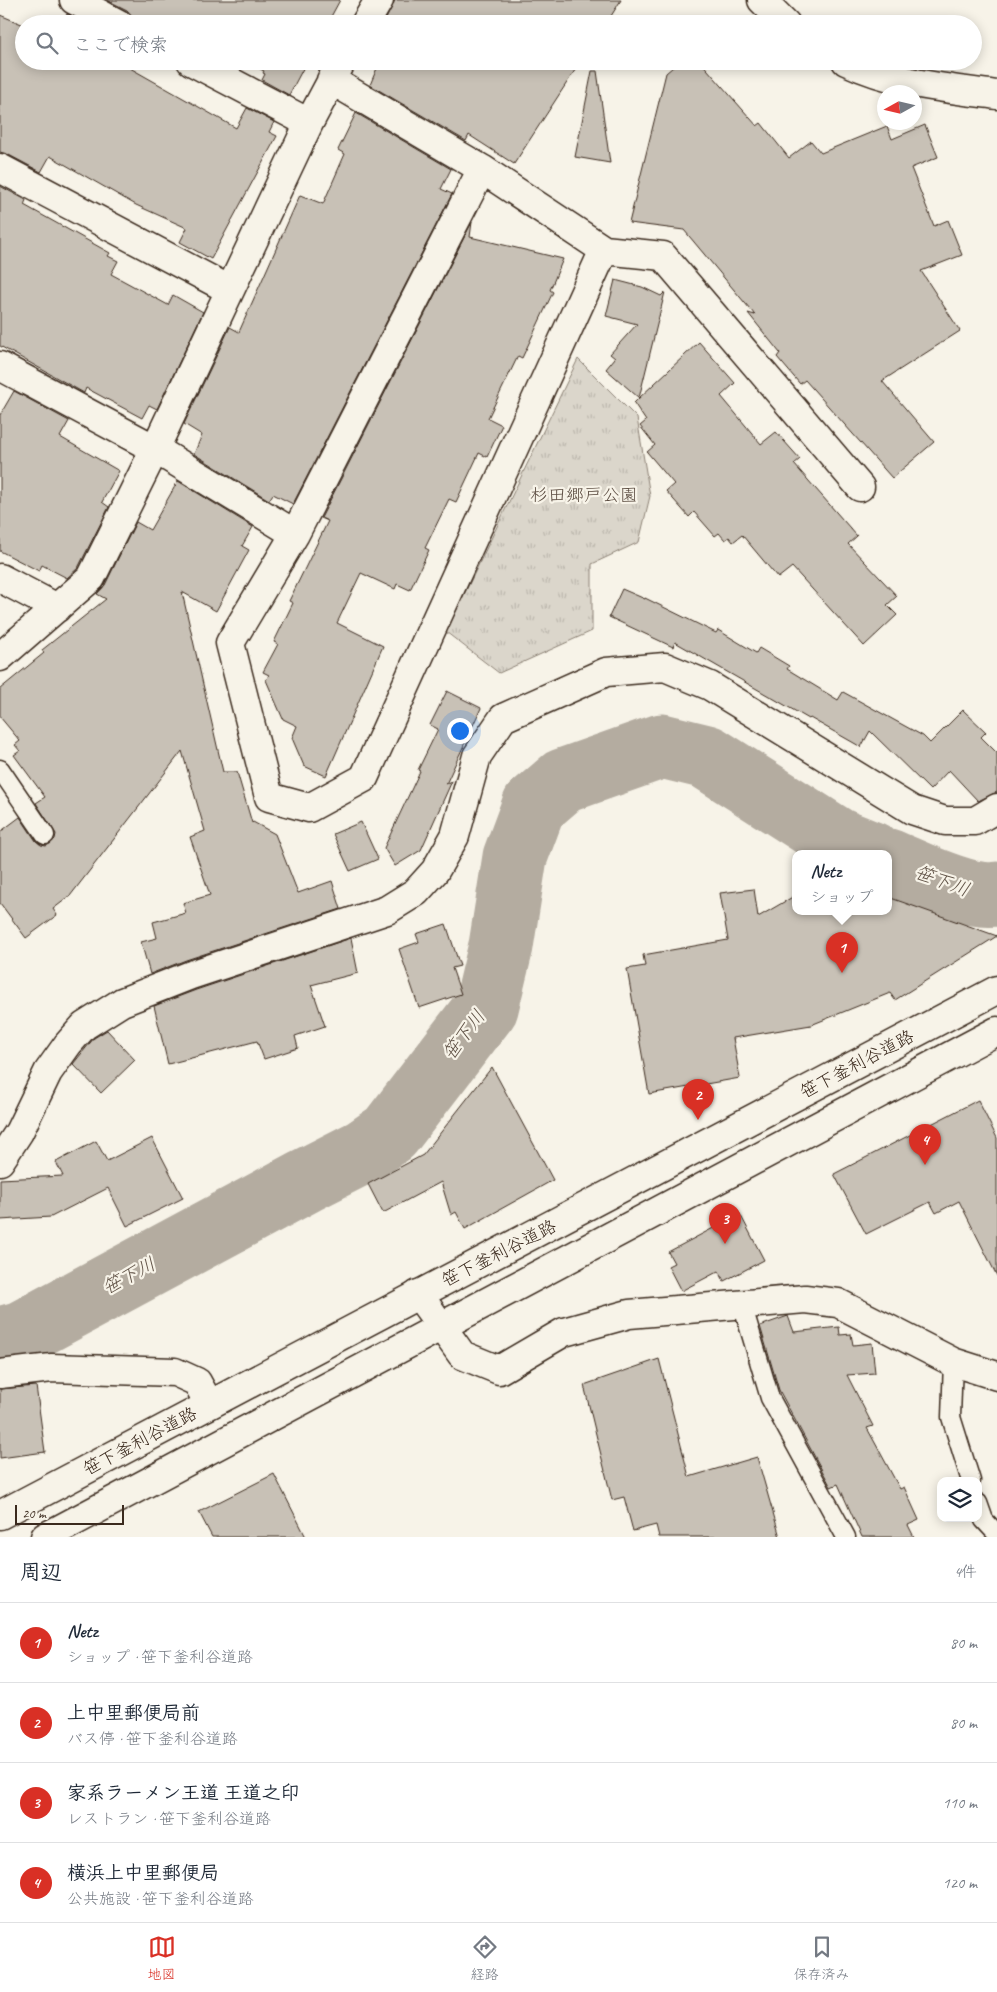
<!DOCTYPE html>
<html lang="ja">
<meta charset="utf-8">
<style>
:root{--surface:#fff;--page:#f6f6f7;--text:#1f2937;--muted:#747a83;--line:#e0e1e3;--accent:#d93025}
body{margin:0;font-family:Caveat,"Klee One",sans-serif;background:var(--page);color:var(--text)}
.controls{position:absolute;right:15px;bottom:15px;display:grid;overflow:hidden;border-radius:10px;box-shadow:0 2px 12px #0003}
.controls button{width:45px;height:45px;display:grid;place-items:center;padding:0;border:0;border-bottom:1px solid var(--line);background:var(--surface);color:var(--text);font:25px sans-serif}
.compass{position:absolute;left:877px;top:85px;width:45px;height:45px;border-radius:50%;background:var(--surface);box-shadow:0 2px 12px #0003;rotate:262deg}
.scale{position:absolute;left:15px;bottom:12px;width:109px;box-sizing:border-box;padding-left:5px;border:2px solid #3b2a1e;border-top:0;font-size:14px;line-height:18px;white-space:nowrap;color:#3b2a1e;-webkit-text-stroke:4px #f7f3e8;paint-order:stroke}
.you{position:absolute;left:459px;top:730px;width:18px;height:18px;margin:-12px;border:4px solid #fff;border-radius:50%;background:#1a73e8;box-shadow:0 0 0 8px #1a73e833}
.badge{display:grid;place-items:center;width:32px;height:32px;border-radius:50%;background:var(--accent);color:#fff;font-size:16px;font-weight:700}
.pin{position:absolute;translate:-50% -41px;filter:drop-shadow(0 1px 2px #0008)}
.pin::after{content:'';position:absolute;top:26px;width:18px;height:15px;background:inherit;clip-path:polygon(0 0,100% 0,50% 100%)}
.popup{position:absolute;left:792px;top:850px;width:100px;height:65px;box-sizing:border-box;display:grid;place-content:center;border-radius:10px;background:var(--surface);filter:drop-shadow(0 1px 4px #0005);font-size:16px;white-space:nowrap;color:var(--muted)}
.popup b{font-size:19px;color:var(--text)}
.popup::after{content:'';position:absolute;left:50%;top:100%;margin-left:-10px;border:10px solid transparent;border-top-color:var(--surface)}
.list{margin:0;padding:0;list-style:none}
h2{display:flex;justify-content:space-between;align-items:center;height:65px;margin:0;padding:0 20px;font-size:21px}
h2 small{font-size:16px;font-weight:400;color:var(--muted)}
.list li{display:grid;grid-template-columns:32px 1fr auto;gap:15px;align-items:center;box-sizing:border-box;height:80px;padding:0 20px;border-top:1px solid var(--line)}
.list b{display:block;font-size:19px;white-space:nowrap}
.list p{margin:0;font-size:16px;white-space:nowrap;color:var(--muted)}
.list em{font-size:16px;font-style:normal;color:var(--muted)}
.icon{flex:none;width:28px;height:28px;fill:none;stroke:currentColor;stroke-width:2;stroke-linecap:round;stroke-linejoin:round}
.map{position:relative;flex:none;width:997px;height:1537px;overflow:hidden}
.search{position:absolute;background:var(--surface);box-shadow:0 2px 12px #0003;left:15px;right:15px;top:15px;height:55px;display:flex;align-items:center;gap:12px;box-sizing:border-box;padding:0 18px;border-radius:28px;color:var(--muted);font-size:19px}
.sheet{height:385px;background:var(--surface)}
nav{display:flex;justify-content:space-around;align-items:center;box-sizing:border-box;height:70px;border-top:1px solid var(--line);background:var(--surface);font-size:14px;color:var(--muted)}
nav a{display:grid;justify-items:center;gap:2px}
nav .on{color:var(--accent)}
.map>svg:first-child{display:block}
</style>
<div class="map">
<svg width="997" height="1537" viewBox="0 0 997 1537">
<defs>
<pattern id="park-tufts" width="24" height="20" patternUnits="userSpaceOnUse" patternTransform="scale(1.25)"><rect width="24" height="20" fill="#dbd6cb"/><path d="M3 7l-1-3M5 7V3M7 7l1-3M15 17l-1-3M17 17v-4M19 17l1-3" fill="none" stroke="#bdb8ae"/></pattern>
</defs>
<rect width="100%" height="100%" fill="#f7f3e8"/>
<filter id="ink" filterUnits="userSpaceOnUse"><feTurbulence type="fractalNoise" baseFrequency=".02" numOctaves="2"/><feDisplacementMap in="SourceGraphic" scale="10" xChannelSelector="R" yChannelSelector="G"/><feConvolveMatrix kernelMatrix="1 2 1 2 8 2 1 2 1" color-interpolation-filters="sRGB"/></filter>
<g filter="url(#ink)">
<!-- park -->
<path fill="url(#park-tufts)" stroke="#8b8074" d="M 578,359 L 637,418 L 650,496 L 639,542 L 592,564 L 592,631 L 499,673 L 446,632 Z"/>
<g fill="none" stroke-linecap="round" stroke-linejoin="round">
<!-- river -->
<path stroke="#b4aca0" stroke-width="65" d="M 888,861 C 917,873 968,899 997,894
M 0,1339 L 22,1333 L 305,1181 L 364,1151 L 390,1133 L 486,1008 L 501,946 L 515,857 L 534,806 L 563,781 L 662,746 L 707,757 L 837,840 L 872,854"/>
</g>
<!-- building -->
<path fill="#c8c1b6" stroke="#3b2a1e" d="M 107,0 L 340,0 L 327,24 L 172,24 L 160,18 L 156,24 L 135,24 L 132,16 L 127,10 Z
M 395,0 L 621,0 L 606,24 L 394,24 L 386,19 Z
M 67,14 L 85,24 L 62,24 Z
M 0,15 L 24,25 L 24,61 L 134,61 L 130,68 L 236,128 L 247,108 L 274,122 L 269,132 L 277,136 L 211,259 L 180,242 L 187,228 L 136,205 L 50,156 L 41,172 L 7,154 L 0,152 Z
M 245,61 L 307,61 L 289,95 L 262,80 L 265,74 L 263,73 L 264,71 Z
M 380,61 L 581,61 L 514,164 L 469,135 L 466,141 L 370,85 Z
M 680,61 L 700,61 L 757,126 L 761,123 L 789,158 L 811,141 L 821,153 L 887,126 L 892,139 L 925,125 L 938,157 L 911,168 L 934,226 L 948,220 L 962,255 L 921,271 L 960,331 L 882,381 L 934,442 L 892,478 L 805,380 L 800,384 L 777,357 L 780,353 L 748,313 L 755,315 L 684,230 L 629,223 L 666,73 Z
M 592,71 L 597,71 L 610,163 L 575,157 Z
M 356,113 L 451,169 L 441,189 L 452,194 L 293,504 L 273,494 L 269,500 L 194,454 L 202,435 L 184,424 L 230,327 L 239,332 L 300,195 L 323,204 L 345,154 L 338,150 Z
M 0,186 L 26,200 L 24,205 L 110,253 L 108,256 L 118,261 L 111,274 L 168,305 L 173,295 L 203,312 L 157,409 L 149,405 L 142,418 L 86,388 L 84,393 L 0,346 Z
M 472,222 L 470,237 L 563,259 L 550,290 L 553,292 L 522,358 L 518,356 L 488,418 L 502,425 L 487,457 L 479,453 L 456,502 L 449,499 L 425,548 L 429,550 L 410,590 L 397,584 L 395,589 L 361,573 L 337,623 L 383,646 L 326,776 L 304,766 L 292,738 L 297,726 L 283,719 L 266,680 L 269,675 L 263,672 L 278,644 L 274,642 L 293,603 L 289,601 L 328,521 L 321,518 Z
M 615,280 L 642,287 L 661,296 L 665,292 L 639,398 L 699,342 L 735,383 L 721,396 L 761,444 L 776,432 L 800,459 L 794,464 L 857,536 L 848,544 L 897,596 L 887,605 L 897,615 L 864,646 L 792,567 L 778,578 L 742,535 L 733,542 L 729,537 L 725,540 L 719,533 L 715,536 L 694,512 L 689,517 L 666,491 L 674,484 L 647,452 L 655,445 L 640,426 L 646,421 L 634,403 L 639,398 L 606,369 L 615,358 L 610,354 L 637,324 L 606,316 Z
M 14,391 L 69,421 L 60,437 L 119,471 L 102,502 L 109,507 L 78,568 L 67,578 L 42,565 L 39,571 L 0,551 L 0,415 Z
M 178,481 L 253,527 L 242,546 L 249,550 L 216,611 L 182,592 L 223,772 L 237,772 L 252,823 L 253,822 L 275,834 L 298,893 L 332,881 L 341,909 L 186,960 L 150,974 L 141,942 L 157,938 L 153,922 L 186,913 L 183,903 L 210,895 L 190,837 L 205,831 L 182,751 L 70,896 L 53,909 L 57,915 L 26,938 L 0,903 L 0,832 L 20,817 L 36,841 L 41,845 L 46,846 L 51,843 L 55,839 L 56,834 L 36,803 L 45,797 L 14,755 L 20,751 L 15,745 L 20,741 L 0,717 L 0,689 L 44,653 L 42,650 L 106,599 L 97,594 L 105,585 L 136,522 L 150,530 Z
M 622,589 L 645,599 L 645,598 L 716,633 L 718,630 L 756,653 L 759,648 L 789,666 L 787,669 L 838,700 L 843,692 L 923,736 L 930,743 L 963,710 L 986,732 L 981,737 L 997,753 L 997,792 L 978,801 L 949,770 L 930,790 L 870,731 L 861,747 L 810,718 L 809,719 L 675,642 L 673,647 L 609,617 Z
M 447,691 L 481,708 L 446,784 L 452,781 L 421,850 L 395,866 L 384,848 L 420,771 L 418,770 L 438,729 L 430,725 Z
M 361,822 L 378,859 L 350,871 L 333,834 Z
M 754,889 L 758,917 L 796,895 L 796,912 L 888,912 L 888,897 L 997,936 L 895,1000 L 890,993 L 811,1025 L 733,1038 L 740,1078 L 649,1094 L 627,969 L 645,966 L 643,955 L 728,940 L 720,893 Z
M 446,924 L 460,966 L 452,968 L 461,994 L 419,1008 L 399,949 L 419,942 L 416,934 Z
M 351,938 L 358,973 L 311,985 L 325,1026 L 295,1036 L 298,1048 L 264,1059 L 257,1041 L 168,1064 L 154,1006 L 196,990 Z
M 107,1030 L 135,1060 L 101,1093 L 73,1064 L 94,1038 Z
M 492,1067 L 553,1180 L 465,1229 L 456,1212 L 451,1215 L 441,1182 L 383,1213 L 368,1184 L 423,1155 Z
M 978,1100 L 997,1138 L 997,1276 L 959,1201 L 936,1213 L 930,1202 L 866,1234 L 834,1174 Z
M 152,1138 L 183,1198 L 127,1226 L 108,1188 L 51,1217 L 0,1220 L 0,1179 L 63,1176 L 56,1162 L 96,1141 L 107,1161 Z
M 740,1214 L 764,1260 L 724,1281 L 719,1271 L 681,1291 L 668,1266 L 674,1263 L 668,1252 Z
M 788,1316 L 794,1332 L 839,1327 L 840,1335 L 851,1334 L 853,1345 L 872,1343 L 875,1373 L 847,1375 L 873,1426 L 867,1428 L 900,1489 L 904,1487 L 919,1520 L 908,1525 L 914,1537 L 862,1537 L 838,1484 L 831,1487 L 779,1390 L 760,1326 Z
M 659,1359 L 689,1477 L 757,1457 L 780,1537 L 659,1537 L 656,1525 L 633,1531 L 624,1497 L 612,1500 L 584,1385 Z
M 36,1386 L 45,1452 L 0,1458 L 0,1389 Z
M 274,1474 L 306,1537 L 212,1537 L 199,1512 Z"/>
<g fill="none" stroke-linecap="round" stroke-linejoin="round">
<!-- lane casing -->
<g stroke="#3b2a1e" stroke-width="21">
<path id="lane" d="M 0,769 L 45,835
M 742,1304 L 770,1398 L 846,1537
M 953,1362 L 951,1417 L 971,1481
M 978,1503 L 984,1520 L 997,1534"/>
</g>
<!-- street casing -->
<g stroke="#3b2a1e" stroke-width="31">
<path id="street" d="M 74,0 L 119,24
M 365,24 L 379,0
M 191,61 L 309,123
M 331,80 L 482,169 L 604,250 L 663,256 L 860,487
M 0,168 L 230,290
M 482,169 L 295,534 L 230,643 L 269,797 L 309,808 L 364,778 L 604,250
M 0,366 L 155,449 L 295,534
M 0,578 L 57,608
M 0,657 L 91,578 L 155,449 L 309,123 L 342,61
M 0,1161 L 19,1132 L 48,1072 L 68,1044 L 84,1026 L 122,1002 L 191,975 L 387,910 L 416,892 L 435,871 L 455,836 L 477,756 L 503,718 L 606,672 L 665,667 L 710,686 L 912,810 L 945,821 L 975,821 L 997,808
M 418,1294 L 462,1355 L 499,1370 L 564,1332 L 629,1314 L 805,1299 L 838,1303 L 953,1362 L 997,1376
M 0,1374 L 52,1368 L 175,1372 L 197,1382 L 209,1404"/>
</g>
<!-- secondary casing -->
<g stroke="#3b2a1e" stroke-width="31">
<path id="secondary" d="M 762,0 L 786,24
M 846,61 C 895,84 944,88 997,95
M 0,1515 L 997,990
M 45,1537 L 997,1031"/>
</g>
<!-- lane -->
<use href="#lane" stroke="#f7f3e8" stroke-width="18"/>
<!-- street -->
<use href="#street" stroke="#f7f3e8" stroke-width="28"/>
<!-- secondary -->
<use href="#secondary" stroke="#f7f3e8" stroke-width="28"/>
</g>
</g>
<g text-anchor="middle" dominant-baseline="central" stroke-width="4.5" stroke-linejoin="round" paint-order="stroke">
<!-- park labels -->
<g font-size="18" fill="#5b4c41" stroke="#f7f3e8">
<text x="584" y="495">杉田郷戸公園</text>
</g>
<!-- street labels -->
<g font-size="18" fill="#3b2a1e" stroke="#f7f3e8">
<text transform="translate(857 1064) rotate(-28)">笹下釜利谷道路</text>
<text transform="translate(499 1253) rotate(-27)">笹下釜利谷道路</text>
<text transform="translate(140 1441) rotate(-28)">笹下釜利谷道路</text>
</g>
<!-- water labels -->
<g font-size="19" font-style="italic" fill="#5f5145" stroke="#f7f3e8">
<text transform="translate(942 881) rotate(20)">笹下川</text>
<text transform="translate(464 1035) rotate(-53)">笹下川</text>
<text transform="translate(129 1276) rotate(-28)">笹下川</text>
</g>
</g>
</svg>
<div class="controls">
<button><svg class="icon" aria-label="layers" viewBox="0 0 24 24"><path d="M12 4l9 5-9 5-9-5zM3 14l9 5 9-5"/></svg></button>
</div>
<svg class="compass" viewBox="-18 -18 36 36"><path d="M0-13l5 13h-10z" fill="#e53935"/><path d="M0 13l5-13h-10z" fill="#747a83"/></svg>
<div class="scale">20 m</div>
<div class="you"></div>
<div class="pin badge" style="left:842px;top:973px">1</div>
<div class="popup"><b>Netz</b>ショップ</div>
<div class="pin badge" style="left:698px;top:1120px">2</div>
<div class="pin badge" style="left:725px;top:1244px">3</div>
<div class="pin badge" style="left:925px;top:1165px">4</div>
<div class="search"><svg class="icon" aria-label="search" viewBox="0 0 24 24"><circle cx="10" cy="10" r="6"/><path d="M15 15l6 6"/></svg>ここで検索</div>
</div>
<section class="sheet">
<h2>周辺<small>4件</small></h2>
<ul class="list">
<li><span class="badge">1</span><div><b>Netz</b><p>ショップ · 笹下釜利谷道路</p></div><em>80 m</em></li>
<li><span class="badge">2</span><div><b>上中里郵便局前</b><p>バス停 · 笹下釜利谷道路</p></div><em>80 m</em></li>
<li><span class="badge">3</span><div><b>家系ラーメン王道 王道之印</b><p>レストラン · 笹下釜利谷道路</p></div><em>110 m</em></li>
<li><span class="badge">4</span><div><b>横浜上中里郵便局</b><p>公共施設 · 笹下釜利谷道路</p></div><em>120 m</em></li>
</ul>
</section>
<nav>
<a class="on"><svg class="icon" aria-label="map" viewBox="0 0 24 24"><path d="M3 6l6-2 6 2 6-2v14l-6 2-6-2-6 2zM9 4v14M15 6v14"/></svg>地図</a>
<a><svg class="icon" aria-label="directions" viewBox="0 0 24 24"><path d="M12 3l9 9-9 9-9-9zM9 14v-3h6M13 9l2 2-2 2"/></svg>経路</a>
<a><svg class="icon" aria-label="saved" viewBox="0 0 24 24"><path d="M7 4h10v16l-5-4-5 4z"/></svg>保存済み</a>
</nav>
